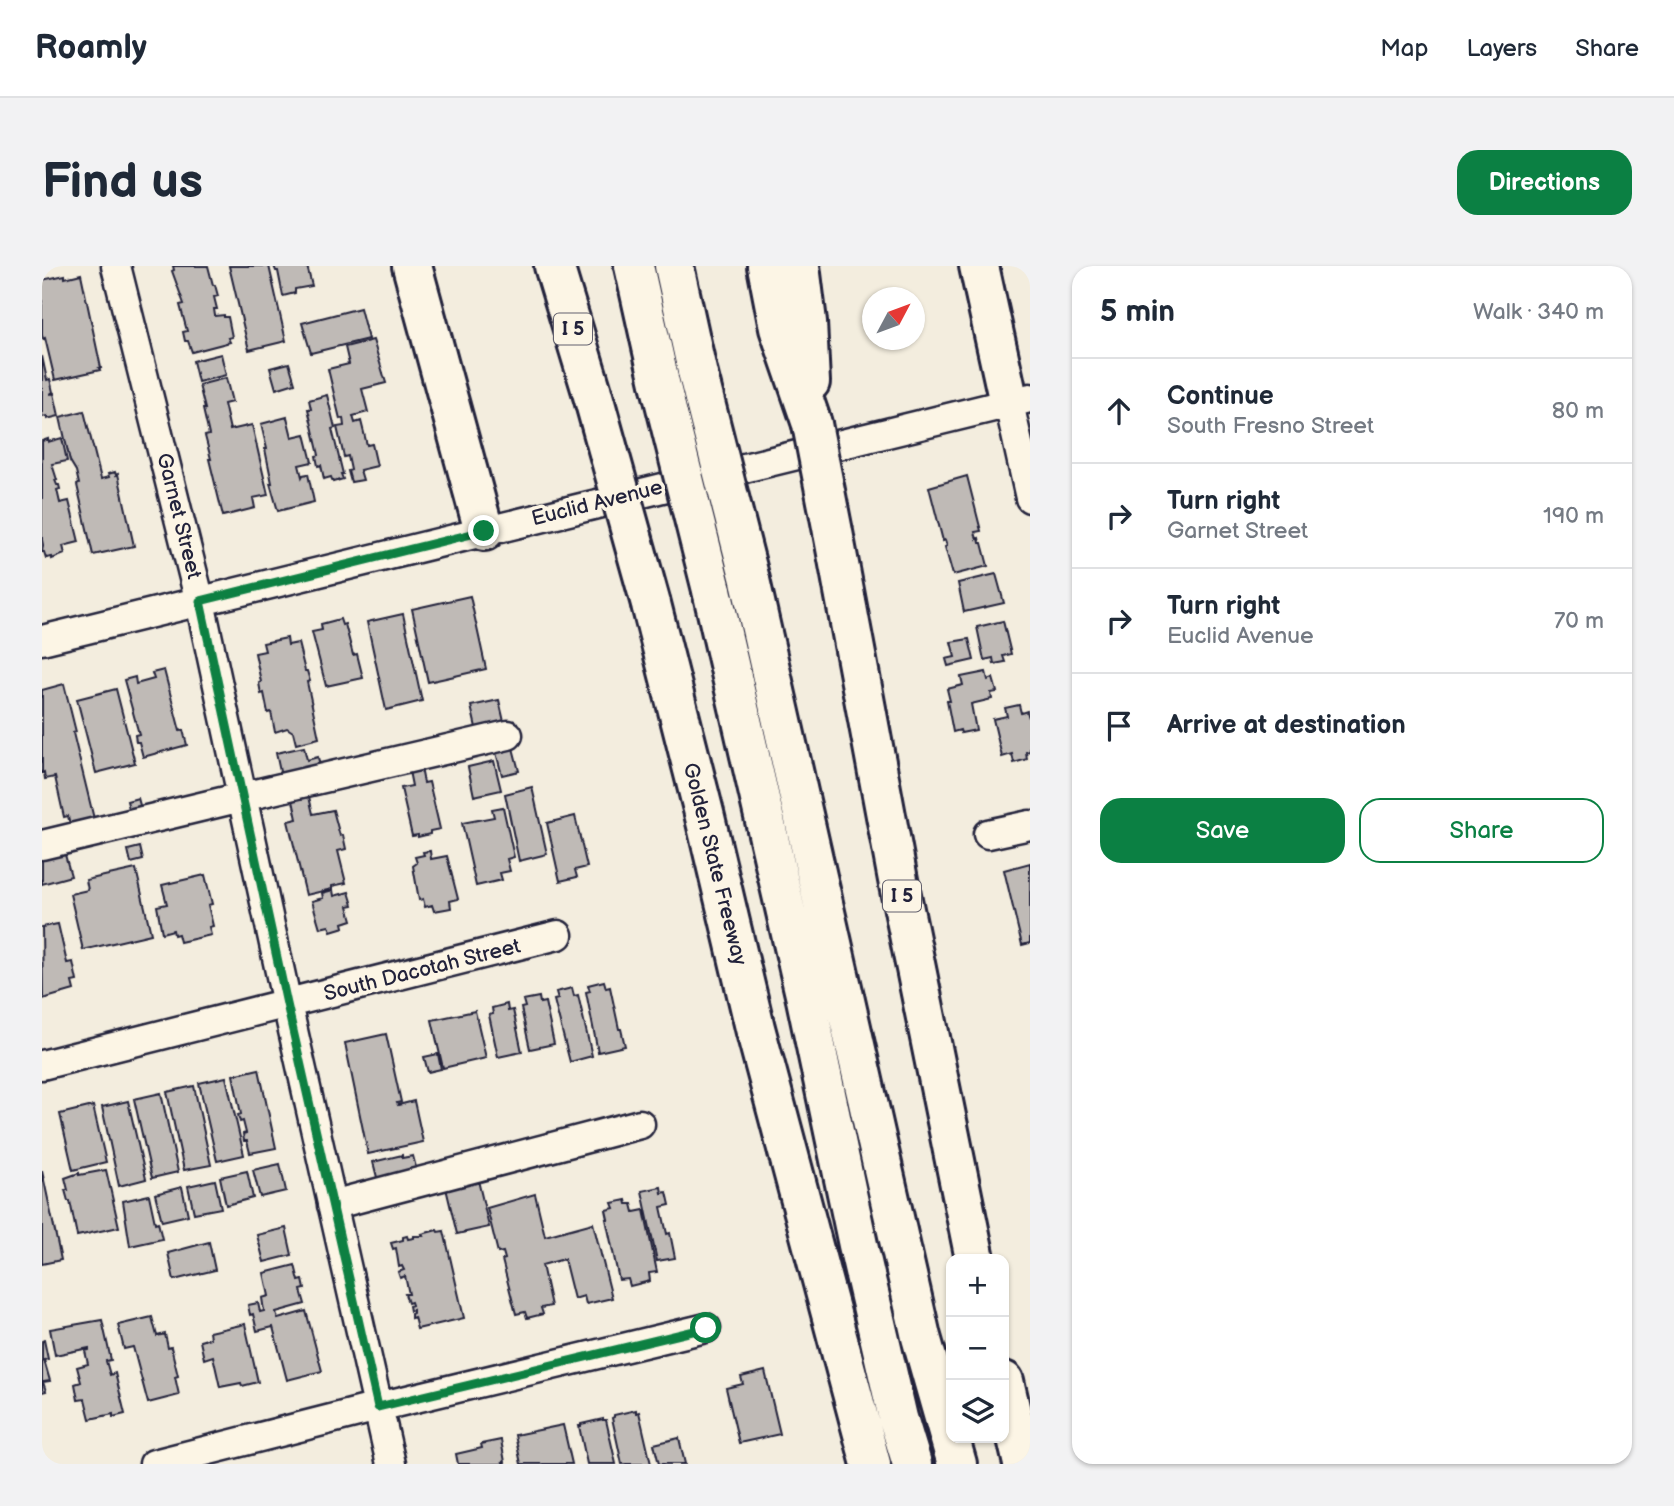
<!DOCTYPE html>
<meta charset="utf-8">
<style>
:root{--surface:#fff;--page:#f2f2f3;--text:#1f2937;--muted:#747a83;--line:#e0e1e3;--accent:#0b8043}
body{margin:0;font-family:"Balsamiq Sans",sans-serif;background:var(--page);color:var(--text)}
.controls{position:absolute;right:21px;bottom:21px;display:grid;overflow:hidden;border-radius:14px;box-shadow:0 2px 5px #0004}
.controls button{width:63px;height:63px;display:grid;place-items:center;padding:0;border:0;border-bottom:2px solid var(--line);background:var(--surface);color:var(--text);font:35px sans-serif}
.compass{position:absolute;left:820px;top:21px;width:63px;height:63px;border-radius:50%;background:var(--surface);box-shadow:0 2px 5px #0004;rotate:49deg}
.stop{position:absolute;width:21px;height:21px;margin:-16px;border:5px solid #0b8043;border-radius:50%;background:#fff}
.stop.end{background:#0b8043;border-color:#fff;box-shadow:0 2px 7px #0008}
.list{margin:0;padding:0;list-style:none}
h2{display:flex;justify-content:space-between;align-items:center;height:91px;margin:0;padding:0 28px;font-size:30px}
h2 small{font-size:23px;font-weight:400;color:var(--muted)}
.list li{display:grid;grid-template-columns:46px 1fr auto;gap:21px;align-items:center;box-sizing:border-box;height:105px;padding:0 28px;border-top:2px solid var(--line)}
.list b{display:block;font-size:26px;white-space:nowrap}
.list p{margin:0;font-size:23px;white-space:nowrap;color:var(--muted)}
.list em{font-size:23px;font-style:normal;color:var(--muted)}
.actions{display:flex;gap:14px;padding:21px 28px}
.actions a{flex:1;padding:16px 0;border:2px solid var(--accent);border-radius:21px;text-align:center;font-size:24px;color:var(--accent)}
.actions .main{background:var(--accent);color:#fff}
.icon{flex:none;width:38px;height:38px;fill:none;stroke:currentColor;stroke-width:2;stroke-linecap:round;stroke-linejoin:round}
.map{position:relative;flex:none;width:988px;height:1198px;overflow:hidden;border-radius:21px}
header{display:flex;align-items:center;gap:42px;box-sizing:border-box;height:98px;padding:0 35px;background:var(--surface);border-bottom:2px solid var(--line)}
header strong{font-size:33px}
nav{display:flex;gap:38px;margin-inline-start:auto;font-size:24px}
.intro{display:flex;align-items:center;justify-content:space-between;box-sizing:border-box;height:168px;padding:0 42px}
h1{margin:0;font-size:49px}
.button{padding:18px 32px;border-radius:21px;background:var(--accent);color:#fff;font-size:24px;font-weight:700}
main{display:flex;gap:42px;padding:0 42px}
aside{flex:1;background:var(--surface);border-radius:21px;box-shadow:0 2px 5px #0004}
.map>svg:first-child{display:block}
</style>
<header>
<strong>Roamly</strong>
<nav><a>Map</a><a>Layers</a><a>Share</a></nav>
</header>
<div class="intro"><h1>Find us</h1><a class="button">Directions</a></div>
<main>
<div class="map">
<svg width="988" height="1198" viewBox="0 0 988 1198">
<rect width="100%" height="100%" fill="#f3edde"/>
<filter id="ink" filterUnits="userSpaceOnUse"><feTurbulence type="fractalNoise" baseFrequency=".0143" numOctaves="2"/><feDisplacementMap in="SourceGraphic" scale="14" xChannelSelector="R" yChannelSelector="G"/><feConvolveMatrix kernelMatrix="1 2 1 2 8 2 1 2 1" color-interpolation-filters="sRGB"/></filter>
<g filter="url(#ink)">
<!-- building -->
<path fill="#bfbab6" stroke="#22223b" stroke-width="2" d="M 131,0 L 166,0 L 171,19 L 173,19 L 176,30 L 172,31 L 175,43 L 172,43 L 173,50 L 182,49 L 182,51 L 186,51 L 190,71 L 186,72 L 188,76 L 150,86 L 146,75 L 143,75 L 141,66 L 145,65 L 138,39 L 142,38 L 130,5 L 132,4 Z
M 187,0 L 227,0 L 244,75 L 207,84 Z
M 232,0 L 265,0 L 270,20 L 253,23 L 253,27 L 241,30 L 236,5 L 234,5 Z
M 39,8 L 59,102 L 57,102 L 58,104 L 13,114 L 3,72 L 1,73 L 0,69 L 0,14 L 23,9 L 23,12 Z
M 318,42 L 326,73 L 269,87 L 260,57 Z
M 331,74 L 344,117 L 320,123 L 326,146 L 311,150 L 313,157 L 319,155 L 325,179 L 330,178 L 335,200 L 318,204 L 321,214 L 309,216 L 306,205 L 309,204 L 306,190 L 302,191 L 295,161 L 302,160 L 301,152 L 298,153 L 286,103 L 307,98 L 303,81 Z
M 179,88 L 184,109 L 156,116 L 151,95 Z
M 0,90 L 5,114 L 8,113 L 11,126 L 8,128 L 12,127 L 17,150 L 5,153 L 5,150 L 0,151 Z
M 247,97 L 253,117 L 234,123 L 228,102 Z
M 184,112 L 190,136 L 182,138 L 188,164 L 210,159 L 226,229 L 211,232 L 213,242 L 181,250 L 167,193 L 169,193 L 163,170 L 167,169 L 161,143 L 163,143 L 157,119 Z
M 285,129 L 293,162 L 290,163 L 301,208 L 299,208 L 301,213 L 291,216 L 289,211 L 282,213 L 279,199 L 276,200 L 274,190 L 277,189 L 266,143 L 269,143 L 267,134 Z
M 42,145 L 59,213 L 67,211 L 66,208 L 73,206 L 74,209 L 76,208 L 92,280 L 51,289 L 35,219 L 37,218 L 34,205 L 28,195 L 18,151 Z
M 245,151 L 250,171 L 263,168 L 270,196 L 257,199 L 260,211 L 261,209 L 266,208 L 272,236 L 236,245 L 228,217 L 230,217 L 223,183 L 225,183 L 219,158 Z
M 20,172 L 25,195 L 10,198 L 15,214 L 13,214 L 15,219 L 17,219 L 18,223 L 15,224 L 18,237 L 27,235 L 37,276 L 21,280 L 23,288 L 10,293 L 10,291 L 4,292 L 2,286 L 0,286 L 1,279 L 0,274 L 0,175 L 6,173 L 6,176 Z
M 925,210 L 939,265 L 933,266 L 935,273 L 937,272 L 938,277 L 940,277 L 946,300 L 911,309 L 903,281 L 905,280 L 903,274 L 901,275 L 887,221 Z
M 954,308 L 962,337 L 922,346 L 916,317 Z
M 428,330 L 444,403 L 386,416 L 370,343 Z
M 361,348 L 380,435 L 344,444 L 325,356 Z
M 298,353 L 300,359 L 303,358 L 311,389 L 315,388 L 321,412 L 284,420 L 270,366 L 280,364 L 279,358 Z
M 961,355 L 969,388 L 961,390 L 963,396 L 952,398 L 951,392 L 942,394 L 935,361 Z
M 245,372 L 246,379 L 256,377 L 263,405 L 265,405 L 268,415 L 265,416 L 277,472 L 254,478 L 251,466 L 245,462 L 233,466 L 229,446 L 226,447 L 222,427 L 219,428 L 217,417 L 219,416 L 213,387 L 223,385 L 221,377 Z
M 927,373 L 932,394 L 906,400 L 904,393 L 913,391 L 909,376 Z
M 122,404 L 138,465 L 141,464 L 145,479 L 101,491 L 97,476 L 94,476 L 93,469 L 97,468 L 82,414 L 93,411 L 94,418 L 112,413 L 110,407 Z
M 944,406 L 946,414 L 951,412 L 955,426 L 949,427 L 950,433 L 929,438 L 934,464 L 919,467 L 918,464 L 911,466 L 905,435 L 908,435 L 905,423 L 921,419 L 919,411 Z
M 22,418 L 34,466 L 31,467 L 54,561 L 30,567 L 26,550 L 22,551 L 13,511 L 3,513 L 2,506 L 0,507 L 0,424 Z
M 74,423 L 93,497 L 54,507 L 35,433 Z
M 457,434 L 463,460 L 435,466 L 429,440 Z
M 977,439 L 979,447 L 985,445 L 988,456 L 988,485 L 984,486 L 985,493 L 972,497 L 970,488 L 960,491 L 951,453 L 965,450 L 963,442 Z
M 470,478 L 477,505 L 460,509 L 453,483 Z
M 262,481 L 265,494 L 276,491 L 279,505 L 240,515 L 234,487 Z
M 452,495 L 459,524 L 432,530 L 426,501 Z
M 379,502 L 382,517 L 387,516 L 398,563 L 388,565 L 388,568 L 376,571 L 376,569 L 370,570 L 359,522 L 370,520 L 367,505 Z
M 490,521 L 505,588 L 477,595 L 463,528 Z
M 266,526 L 271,548 L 291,544 L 298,570 L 301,569 L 304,583 L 296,585 L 304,617 L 290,620 L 290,623 L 264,629 L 246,555 L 255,553 L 250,530 Z
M 96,532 L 99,543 L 88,546 L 85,535 Z
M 461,541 L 472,591 L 465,593 L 468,605 L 458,607 L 460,614 L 434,620 L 420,557 L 452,551 L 450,543 Z
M 533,550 L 545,601 L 533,604 L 535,611 L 518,615 L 505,557 Z
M 98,581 L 101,594 L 89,597 L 86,584 Z
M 22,585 L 29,610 L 0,618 L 0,590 Z
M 388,585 L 389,593 L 405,590 L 416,633 L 408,635 L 409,642 L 392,645 L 390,639 L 383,641 L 381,633 L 377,634 L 371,600 L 375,597 L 373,591 L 382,589 L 381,586 Z
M 988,597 L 988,677 L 980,679 L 962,604 Z
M 94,603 L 109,668 L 41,684 L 28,628 L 46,624 L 44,614 Z
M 163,609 L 170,638 L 166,639 L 171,660 L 167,661 L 169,669 L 138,676 L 136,668 L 132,669 L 131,664 L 120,667 L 115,640 L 125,638 L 120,619 Z
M 291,624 L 292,630 L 307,626 L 311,639 L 306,640 L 310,654 L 301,657 L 302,661 L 289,665 L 287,660 L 278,662 L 270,635 L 281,632 L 280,627 Z
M 16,658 L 25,697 L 31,696 L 35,715 L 30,716 L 32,724 L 1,733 L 0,661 Z
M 562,715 L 564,722 L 568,721 L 577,763 L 579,763 L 583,780 L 556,786 L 544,726 L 548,725 L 546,719 Z
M 530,722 L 532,730 L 536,729 L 550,790 L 528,796 L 512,734 L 516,733 L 514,726 Z
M 497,731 L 498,737 L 503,736 L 512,778 L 488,783 L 479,742 L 483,741 L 481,734 Z
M 465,738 L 466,745 L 471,744 L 480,786 L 456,791 L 447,749 L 451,748 L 450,742 Z
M 433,745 L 444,792 L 401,802 L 390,754 Z
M 344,768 L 359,836 L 355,837 L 356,839 L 372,835 L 381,876 L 326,888 L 303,777 Z
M 396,788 L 399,803 L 386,806 L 382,791 Z
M 217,803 L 234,882 L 208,887 L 205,875 L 202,875 L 201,868 L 204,867 L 201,855 L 198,856 L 196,849 L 199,848 L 191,809 Z
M 184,811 L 202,889 L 175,895 L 157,817 Z
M 152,820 L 169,899 L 142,904 L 125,826 Z
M 119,827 L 136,906 L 110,912 L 92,833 Z
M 86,835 L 104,913 L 77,920 L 60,841 Z
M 51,840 L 64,896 L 31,904 L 18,848 Z
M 360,889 L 360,892 L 371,890 L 376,909 L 337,919 L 331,896 Z
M 238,898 L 244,925 L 218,931 L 211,904 Z
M 64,904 L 77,961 L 35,970 L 28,935 L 26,935 L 23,924 L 26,924 L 23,912 L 37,907 L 37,909 Z
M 0,905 L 19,994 L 0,998 Z
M 205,905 L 211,932 L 184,939 L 178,911 Z
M 435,910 L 447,961 L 415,968 L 403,918 Z
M 173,914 L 179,942 L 152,947 L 146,920 Z
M 140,921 L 146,949 L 120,955 L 113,928 Z
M 619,921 L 620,927 L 625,926 L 628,939 L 619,941 L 625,968 L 628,967 L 633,992 L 615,995 L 600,925 Z
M 493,928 L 503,970 L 551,957 L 570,1032 L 544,1038 L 542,1030 L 532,1033 L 522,993 L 500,999 L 509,1040 L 499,1042 L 501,1048 L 485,1052 L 483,1046 L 474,1048 L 460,994 L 463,993 L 461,986 L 456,987 L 445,942 Z
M 107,929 L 113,957 L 116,956 L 120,973 L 88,980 L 81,935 Z
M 584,934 L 585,938 L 590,938 L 592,946 L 602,944 L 615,1006 L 607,1007 L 608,1015 L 588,1020 L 586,1013 L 577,1014 L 564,953 L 566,953 L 564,944 L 572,942 L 570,937 Z
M 244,962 L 250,989 L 222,996 L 215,969 Z
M 395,964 L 396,966 L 402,965 L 422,1052 L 375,1063 L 372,1051 L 369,1052 L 369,1048 L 371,1047 L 371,1044 L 368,1045 L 367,1040 L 370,1039 L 369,1036 L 366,1037 L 363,1028 L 367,1028 L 363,1010 L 358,1012 L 356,1006 L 362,1004 L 360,1000 L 357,1001 L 354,982 L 351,983 L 349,977 L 361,974 L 361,971 L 365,970 L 366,973 L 372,972 L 372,970 L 381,970 L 380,968 Z
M 167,976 L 173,1004 L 132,1014 L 126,987 Z
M 253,999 L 257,1015 L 261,1014 L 263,1023 L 259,1024 L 263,1038 L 234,1046 L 236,1053 L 264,1045 L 280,1105 L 245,1114 L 231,1061 L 215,1065 L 211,1048 L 208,1049 L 206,1039 L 216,1037 L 218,1046 L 222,1045 L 220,1032 L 227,1030 L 222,1007 Z
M 110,1051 L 115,1070 L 123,1068 L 126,1082 L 129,1081 L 136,1110 L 133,1111 L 137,1129 L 106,1137 L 91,1081 L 82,1083 L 76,1059 Z
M 60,1054 L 69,1094 L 64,1095 L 68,1109 L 73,1107 L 83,1148 L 71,1151 L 71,1148 L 48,1153 L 43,1133 L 36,1134 L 33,1118 L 39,1116 L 35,1101 L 46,1098 L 43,1085 L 47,1084 L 47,1082 L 13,1089 L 8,1063 Z
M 203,1058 L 216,1116 L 200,1120 L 199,1117 L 178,1121 L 171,1090 L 162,1093 L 158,1075 L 168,1072 L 167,1066 Z
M 2,1074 L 6,1093 L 2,1094 L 8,1115 L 1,1116 L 4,1125 L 0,1126 L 0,1075 Z
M 723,1105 L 738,1168 L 697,1177 L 684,1122 L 701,1118 L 699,1111 Z
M 594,1144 L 594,1147 L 597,1146 L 609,1198 L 580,1198 L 570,1152 L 572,1151 L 572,1149 Z
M 561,1153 L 561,1154 L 564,1154 L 574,1198 L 545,1198 L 537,1160 L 539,1160 L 539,1158 Z
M 521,1159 L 530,1198 L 479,1198 L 473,1169 Z
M 637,1172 L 643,1198 L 617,1198 L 612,1178 Z
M 459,1174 L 463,1196 L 461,1196 L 462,1198 L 416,1198 L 414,1188 L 440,1182 L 439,1178 Z"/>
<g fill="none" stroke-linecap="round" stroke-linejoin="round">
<!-- minor casing -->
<g stroke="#22223b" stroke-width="33">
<path id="minor" d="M 74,0 L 158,336 L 245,738 L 349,1198
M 967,137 L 988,232
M 0,374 L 988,132
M 946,568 L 988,559
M 0,579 L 200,531 L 466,469
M 0,799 L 516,669
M 290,939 L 598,858
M 112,1198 L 336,1141 L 664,1062"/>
</g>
<!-- highway casing -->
<g stroke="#22223b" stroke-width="44">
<path id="highway" d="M 370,0 L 442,265
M 512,0 L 550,126
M 592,0 L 618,117
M 632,0 L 655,105
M 725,0 L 737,62 L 770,158
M 758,0 L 765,56 L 768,116
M 937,0 L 967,137
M 791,266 L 856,614 L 933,993
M 708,314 L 879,1071 L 915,1198
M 670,324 L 764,733 L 816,979 L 856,1152 L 870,1198
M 609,338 L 662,547 L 713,762 L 829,1198
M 962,1115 L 981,1198"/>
</g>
<!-- minor -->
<use href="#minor" stroke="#fcf5e5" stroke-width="28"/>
<!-- highway -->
<use href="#highway" stroke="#fcf5e5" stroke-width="38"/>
<!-- highway-bridge casing -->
<g stroke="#22223b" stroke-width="44" stroke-linecap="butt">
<path id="highway-bridge" d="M 655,105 L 708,314
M 618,117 L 670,324
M 550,126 L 609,338
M 770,158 L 791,266"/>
</g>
<!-- highway-bridge -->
<use href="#highway-bridge" stroke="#fcf5e5" stroke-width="38"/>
</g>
</g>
<g fill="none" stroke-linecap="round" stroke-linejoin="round" filter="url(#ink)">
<!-- route -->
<path stroke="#0b8043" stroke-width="9" d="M 442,265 L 158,335 L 245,738 L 336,1141 L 664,1062"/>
</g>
<g text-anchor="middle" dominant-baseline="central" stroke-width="7" stroke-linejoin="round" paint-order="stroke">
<!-- shield labels -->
<g fill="#fcf5e5" stroke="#63616e" stroke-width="2">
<rect x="512" y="47.5" width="38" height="31" rx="5"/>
<rect x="841" y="614.5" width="38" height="31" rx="5"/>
</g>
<g font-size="19" font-weight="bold" fill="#22223b">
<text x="531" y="63">I 5</text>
<text x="860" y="630">I 5</text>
</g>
<!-- street labels -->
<g font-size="21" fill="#22223b" stroke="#fcf5e5">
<text transform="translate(555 237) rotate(-14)">Euclid Avenue</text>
<text transform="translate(137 250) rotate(76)">Garnet Street</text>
<text transform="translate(673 598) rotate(76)">Golden State Freeway</text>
<text transform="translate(380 704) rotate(-14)">South Dacotah Street</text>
</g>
</g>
</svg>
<div class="controls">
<button>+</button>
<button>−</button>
<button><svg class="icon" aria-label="layers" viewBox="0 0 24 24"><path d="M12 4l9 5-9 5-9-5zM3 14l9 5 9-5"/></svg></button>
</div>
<svg class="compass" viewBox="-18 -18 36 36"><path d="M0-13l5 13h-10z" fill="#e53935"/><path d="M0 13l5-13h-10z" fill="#747a83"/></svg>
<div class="stop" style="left:664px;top:1062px"></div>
<div class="stop end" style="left:442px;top:265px"></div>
</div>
<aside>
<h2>5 min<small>Walk · 340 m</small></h2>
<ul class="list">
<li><svg class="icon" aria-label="ahead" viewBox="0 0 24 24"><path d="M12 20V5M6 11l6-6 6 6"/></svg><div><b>Continue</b><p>South Fresno Street</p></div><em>80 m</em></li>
<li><svg class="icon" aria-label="right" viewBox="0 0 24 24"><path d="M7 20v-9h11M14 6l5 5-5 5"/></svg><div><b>Turn right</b><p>Garnet Street</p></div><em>190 m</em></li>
<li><svg class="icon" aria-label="right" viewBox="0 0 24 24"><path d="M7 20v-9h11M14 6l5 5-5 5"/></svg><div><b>Turn right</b><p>Euclid Avenue</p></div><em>70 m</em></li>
<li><svg class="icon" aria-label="arrive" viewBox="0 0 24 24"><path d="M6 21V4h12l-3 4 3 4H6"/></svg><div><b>Arrive at destination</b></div></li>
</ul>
<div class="actions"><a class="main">Save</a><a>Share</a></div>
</aside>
</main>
